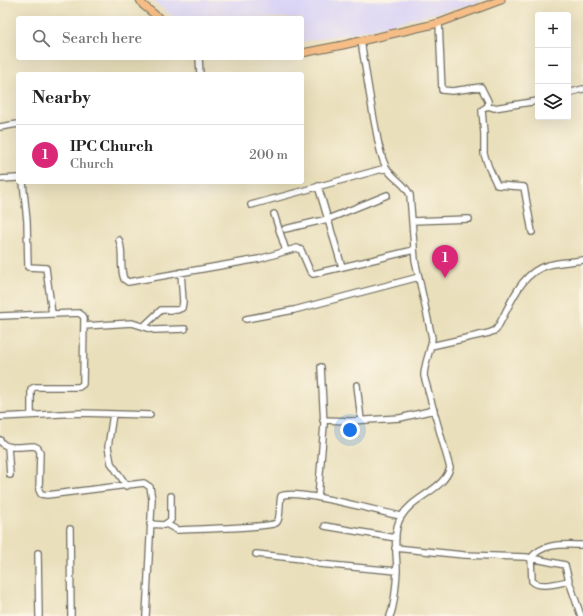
<!DOCTYPE html>
<meta charset="utf-8">
<style>
:root{--surface:#fff;--page:#f6f6f6;--text:#222;--muted:#767676;--line:#e0e0e0;--accent:#db2777}
body{margin:0;font-family:"Libre Bodoni",serif;background:var(--page);color:var(--text)}
.controls{position:absolute;right:12px;top:12px;display:grid;overflow:hidden;border-radius:4px;box-shadow:0 4px 16px #0002}
.controls button{width:36px;height:36px;display:grid;place-items:center;padding:0;border:0;border-bottom:1px solid var(--line);background:var(--surface);color:var(--text);font:20px sans-serif}
.you{position:absolute;left:350px;top:430px;width:14px;height:14px;margin:-10px;border:3px solid #fff;border-radius:50%;background:#1a73e8;box-shadow:0 0 0 6px #1a73e833}
.badge{display:grid;place-items:center;width:26px;height:26px;border-radius:50%;background:var(--accent);color:#fff;font-size:13px;font-weight:700}
.pin{position:absolute;translate:-50% -33px;filter:drop-shadow(0 1px 2px #0008)}
.pin::after{content:'';position:absolute;top:21px;width:14px;height:12px;background:inherit;clip-path:polygon(0 0,100% 0,50% 100%)}
.list{margin:0;padding:0;list-style:none}
h2{display:flex;justify-content:space-between;align-items:center;height:52px;margin:0;padding:0 16px;font-size:17px}
h2 small{font-size:13px;font-weight:400;color:var(--muted)}
.list li{display:grid;grid-template-columns:26px 1fr auto;gap:12px;align-items:center;box-sizing:border-box;height:60px;padding:0 16px;border-top:1px solid var(--line)}
.list b{display:block;font-size:15px;white-space:nowrap}
.list p{margin:0;font-size:13px;white-space:nowrap;color:var(--muted)}
.list em{font-size:13px;font-style:normal;color:var(--muted)}
.icon{flex:none;width:22px;height:22px;fill:none;stroke:currentColor;stroke-width:2;stroke-linecap:round;stroke-linejoin:round}
.map{position:relative;flex:none;width:583px;height:616px;overflow:hidden}
.search{position:absolute;background:var(--surface);box-shadow:0 4px 16px #0002;left:16px;top:16px;width:288px;height:44px;display:flex;align-items:center;gap:10px;box-sizing:border-box;padding:0 14px;border-radius:4px;color:var(--muted);font-size:15px}
.panel{position:absolute;background:var(--surface);box-shadow:0 4px 16px #0002;left:16px;top:72px;width:288px;height:112px;border-radius:4px}
.map>svg:first-child{display:block}
</style>
<div class="map">
<svg width="583" height="616" viewBox="0 0 583 616">
<rect width="100%" height="100%" fill="#fcf5e5"/>
<filter id="ink" filterUnits="userSpaceOnUse"><feTurbulence type="fractalNoise" baseFrequency=".025" numOctaves="2"/><feDisplacementMap in="SourceGraphic" scale="8" xChannelSelector="R" yChannelSelector="G"/><feConvolveMatrix kernelMatrix="1 2 1 2 8 2 1 2 1" color-interpolation-filters="sRGB"/></filter>
<filter id="wash" filterUnits="userSpaceOnUse"><feTurbulence type="fractalNoise" baseFrequency=".012" numOctaves="4" result="noise"/><feDisplacementMap in="SourceGraphic" scale="16" xChannelSelector="R" yChannelSelector="G"/><feGaussianBlur stdDeviation="0.9" result="paint"/><feColorMatrix in="noise" values="0 0 0 0 0 0 0 0 0 0 0 0 0 0 0 0 0 1.4 0 .05"/><feComposite in="paint" operator="in"/></filter>
<g filter="url(#wash)">
<rect width="100%" height="100%" fill="#e9dfbb"/>
<!-- built -->
<path fill="#dcd6f6" d="M 151,0 L 483,0 L 480,2 L 368,30 L 302,42 L 302,18 L 175,18 Z"/>
</g>
<g filter="url(#ink)">
<g fill="none" stroke-linecap="round" stroke-linejoin="round">
<!-- minor casing -->
<g stroke="#6e6a5d" stroke-width="8">
<path id="minor" d="M 439,23 L 442,90 L 452,91 L 481,87 L 488,101 L 488,106 L 482,110 L 484,134 L 484,154 L 489,168 L 497,185 L 524,187 L 532,232
M 361,41 C 366,71 370,100 376,130 C 378,142 380,154 385,165 C 391,179 404,181 410,195 L 415,260 L 432,338 C 431,351 424,363 424,376 L 450,468 C 443,491 413,496 401,517 C 392,532 397,554 397,571 C 396,584 395,605 390,616
M 199,58 L 200,74
M 568,93 L 583,89
M 488,106 L 494,108 L 538,101
M 0,127 L 18,124
M 0,179 L 18,178
M 23,182 L 27,221 L 28,267 L 46,268 L 52,314
M 318,186 L 342,267
M 251,205 L 386,168
M 274,214 L 286,251
M 412,221 L 469,219
M 285,229 L 328,219 L 387,195
M 119,240 C 124,252 119,266 124,279 L 128,282 L 259,259 L 297,248 L 301,250 L 310,271 L 313,274 L 414,250
M 0,316 L 79,313 L 83,316 L 84,318 L 83,384 L 79,387 L 35,387 L 31,389 L 31,415
M 246,319 L 294,310 L 419,277
M 84,326 L 132,323 L 154,330 L 185,329
M 144,326 L 161,310 L 177,310 L 182,308 L 183,302 L 181,272
M 431,346 L 489,333 L 496,330 C 510,307 519,272 549,265 C 560,262 572,262 583,260
M 357,385 L 361,420
M 113,414 L 108,447 L 111,463 L 127,486
M 0,417 L 81,413 L 150,415
M 323,420 L 350,421 L 400,418 L 434,410
M 0,440 C 5,451 23,446 34,446 L 38,448 L 40,452 L 39,490 L 41,494 L 47,495 L 144,483 L 150,487 L 152,499 L 146,616
M 8,447 L 10,475
M 318,497 L 324,425 L 321,367
M 150,524 L 164,525 L 171,520 L 171,496
M 166,524 L 177,530 C 192,529 268,528 276,523 C 281,520 279,502 281,496 C 296,488 380,512 401,516
M 325,526 L 396,538
M 70,529 L 71,616
M 395,548 L 464,555 L 526,557 L 531,558 C 543,542 565,545 583,545
M 38,553 L 39,616
M 256,554 L 302,559 L 319,564 L 397,571
M 569,581 L 565,565 L 531,558 L 532,581 C 540,589 558,583 569,581 L 581,616"/>
</g>
<!-- major casing -->
<g stroke="#6e6a5d" stroke-width="9">
<path id="major" d="M 140,0 L 143,5 L 159,18
M 302,53 L 343,45 L 439,23 L 501,0"/>
</g>
<!-- minor -->
<use href="#minor" stroke="#fff" stroke-width="5.5"/>
<!-- major -->
<use href="#major" stroke="#f6be87" stroke-width="7"/>
</g>
</g>
</svg>
<div class="controls">
<button>+</button>
<button>−</button>
<button><svg class="icon" aria-label="layers" viewBox="0 0 24 24"><path d="M12 4l9 5-9 5-9-5zM3 14l9 5 9-5"/></svg></button>
</div>
<div class="you"></div>
<div class="pin badge" style="left:445px;top:278px">1</div>
<div class="search"><svg class="icon" aria-label="search" viewBox="0 0 24 24"><circle cx="10" cy="10" r="6"/><path d="M15 15l6 6"/></svg>Search here</div>
<section class="panel">
<h2>Nearby<small></small></h2>
<ul class="list">
<li><span class="badge">1</span><div><b>IPC Church</b><p>Church</p></div><em>200 m</em></li>
</ul>
</section>
</div>
